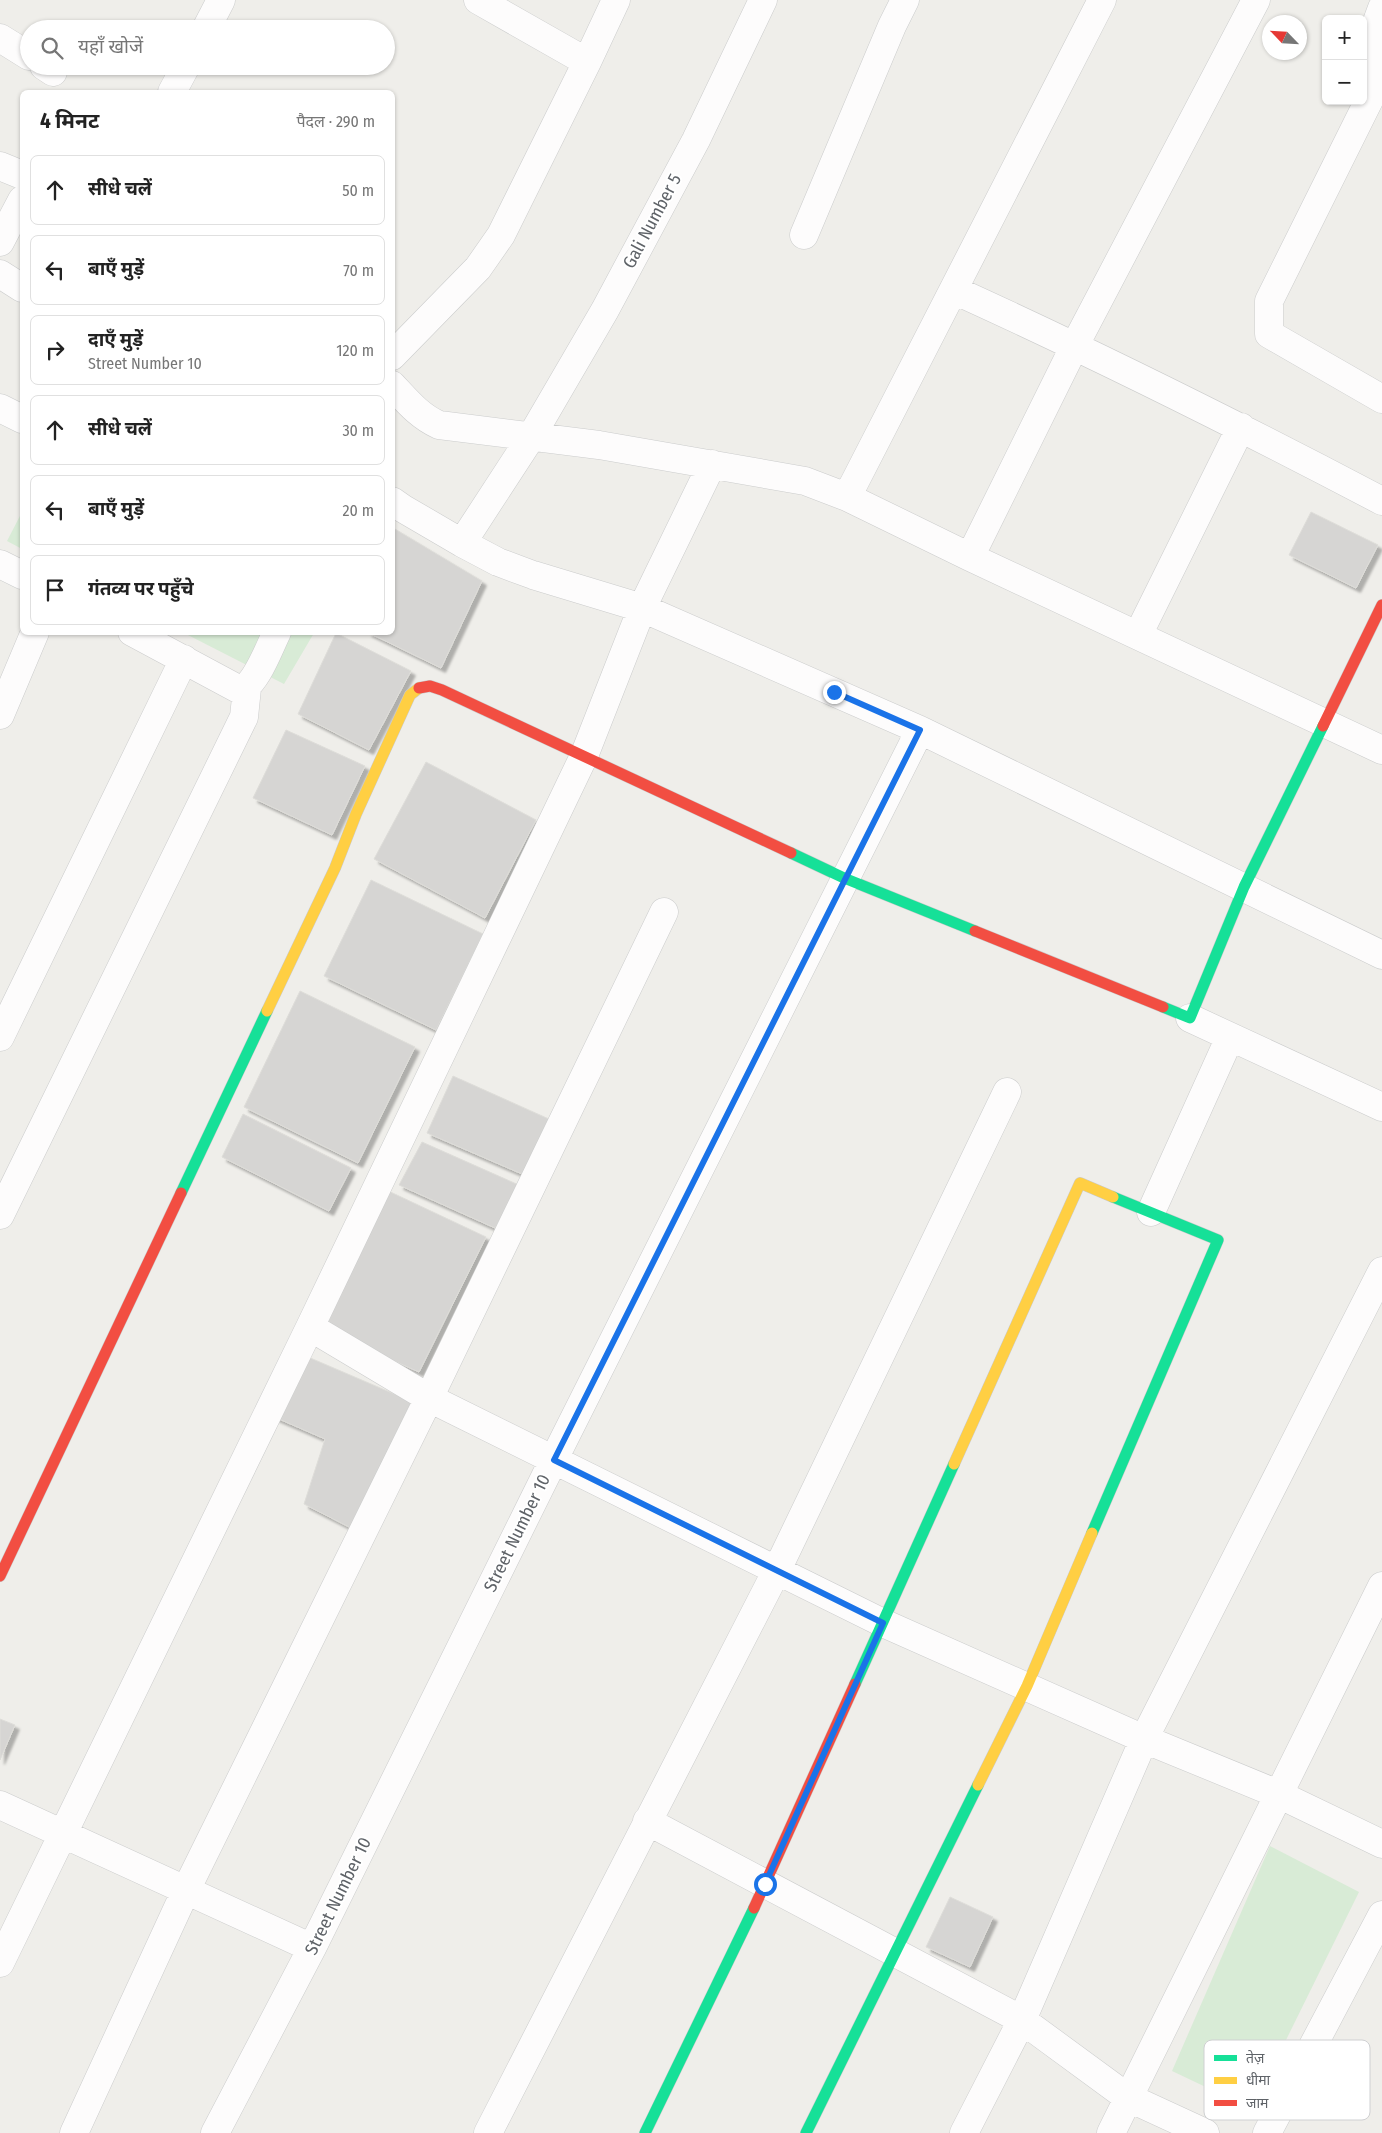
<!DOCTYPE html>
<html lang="hi">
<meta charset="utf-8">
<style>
:root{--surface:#fff;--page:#f6f6f6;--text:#222;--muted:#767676;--line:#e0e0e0}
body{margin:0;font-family:"Fira Sans Condensed","Noto Sans Devanagari",sans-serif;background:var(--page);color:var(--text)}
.controls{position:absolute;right:15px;top:15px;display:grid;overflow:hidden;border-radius:8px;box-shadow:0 1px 4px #0004}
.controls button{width:45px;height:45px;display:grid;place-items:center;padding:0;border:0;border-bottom:1px solid var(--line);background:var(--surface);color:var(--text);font:25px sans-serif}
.compass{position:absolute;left:1262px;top:15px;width:45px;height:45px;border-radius:50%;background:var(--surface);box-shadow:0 1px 4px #0004;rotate:295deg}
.stop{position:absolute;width:15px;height:15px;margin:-11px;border:4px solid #1a73e8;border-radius:50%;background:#fff}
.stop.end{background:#1a73e8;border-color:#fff;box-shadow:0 1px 5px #0008}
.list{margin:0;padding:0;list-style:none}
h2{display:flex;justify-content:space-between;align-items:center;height:65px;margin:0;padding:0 20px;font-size:21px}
h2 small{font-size:16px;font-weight:400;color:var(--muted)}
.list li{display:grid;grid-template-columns:32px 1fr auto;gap:15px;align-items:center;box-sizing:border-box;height:70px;margin:0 10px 10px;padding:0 10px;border:1px solid var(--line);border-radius:8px}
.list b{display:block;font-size:19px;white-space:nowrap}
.list p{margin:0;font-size:16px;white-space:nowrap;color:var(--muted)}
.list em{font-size:16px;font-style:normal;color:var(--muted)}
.icon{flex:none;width:28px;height:28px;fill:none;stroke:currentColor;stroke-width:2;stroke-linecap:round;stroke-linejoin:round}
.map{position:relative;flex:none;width:1382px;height:2133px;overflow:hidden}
.search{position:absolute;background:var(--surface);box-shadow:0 1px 4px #0004;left:20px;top:20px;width:375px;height:55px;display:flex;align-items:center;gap:12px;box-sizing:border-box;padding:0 18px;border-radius:28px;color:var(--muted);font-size:19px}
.panel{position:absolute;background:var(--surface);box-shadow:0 1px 4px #0004;left:20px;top:90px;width:375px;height:545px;border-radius:8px}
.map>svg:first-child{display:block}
</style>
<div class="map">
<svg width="1382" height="2133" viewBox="0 0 1382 2133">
<defs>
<filter id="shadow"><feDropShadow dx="4.5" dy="4.5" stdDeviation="1" flood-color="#0004"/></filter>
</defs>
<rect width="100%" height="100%" fill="#efeeea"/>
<!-- green -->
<path fill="#d8ebd6" d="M 22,512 L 22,549 L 7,541 Z
M 184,633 L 314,633 L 284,684 Z
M 1270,1846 L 1359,1892 L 1252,2109 L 1172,2071 Z"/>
<!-- building -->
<path fill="#d6d5d3" stroke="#deddd9" filter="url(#shadow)" d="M 1311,512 L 1378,545 L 1356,588 L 1289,555 Z
M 395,529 L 482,581 L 441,668 L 367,632 L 392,632 L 392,532 Z
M 336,633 L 411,671 L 369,750 L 298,714 Z
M 286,730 L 365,766 L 332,835 L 253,798 Z
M 426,762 L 536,820 L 485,918 L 374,859 Z
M 371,880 L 483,934 L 436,1030 L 324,976 Z
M 300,991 L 415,1047 L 358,1163 L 244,1107 Z
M 453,1076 L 560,1124 L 529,1177 L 427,1133 Z
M 243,1114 L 351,1168 L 329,1211 L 222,1157 Z
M 422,1142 L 521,1186 L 495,1228 L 399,1185 Z
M 382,1188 L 486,1237 L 419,1372 L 316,1326 Z
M 301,1354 L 413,1402 L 357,1531 L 304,1504 L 325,1439 L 272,1416 Z
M 0,1719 L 15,1725 L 0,1760 Z
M 950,1897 L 993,1917 L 970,1967 L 926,1947 Z"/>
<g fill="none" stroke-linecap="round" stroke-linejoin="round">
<!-- street casing -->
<g stroke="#cbcccc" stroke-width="29">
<path id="street" d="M 478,0 L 587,62
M 1382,8 L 1375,27 L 1378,82 L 1269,301 L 1269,334 L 1382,399
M 206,29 L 221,0
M 0,38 L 29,56
M 44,66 L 53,72
M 172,92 L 186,66
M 0,166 L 22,175
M 804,235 L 892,26 L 905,0
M 0,242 L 22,200
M 0,274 L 22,288
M 954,290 C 1099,356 1241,427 1382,501
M 392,356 L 478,268 L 501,235 L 587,62 L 616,0
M 392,385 C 407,401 419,416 439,425 L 599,445 L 805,481 L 847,497 L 970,557 L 1382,750
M 0,408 L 22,419
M 847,497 L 1102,0
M 392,501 L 402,508 L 462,543 L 498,562 L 533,575 L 642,608 L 920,730 L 1382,955
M 462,543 L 531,437 L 605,310 L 696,140 L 763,0
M 970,557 L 1075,345 L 1256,0
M 0,564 L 22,575
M 132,632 L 240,690 C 256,685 269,648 277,632
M 1138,635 L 1241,427
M 0,715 L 35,632
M 1190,1018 L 1382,1107
M 0,1037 L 184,659
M 1151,1212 L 1230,1037
M 0,1215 L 244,717 L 247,688
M 310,1327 L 429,1398 L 883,1623 L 1144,1739 L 1278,1794 L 1382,1844
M 0,1805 L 312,1948
M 647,1821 L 1022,2020 L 1127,2097 L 1205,2133
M 0,1963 L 310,1327 L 584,756 L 642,608 L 712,464
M 74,2133 L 186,1890 L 429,1398 L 664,912
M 215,2133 L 312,1948 L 554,1459 L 920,730
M 488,2133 L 776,1572 L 1007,1092
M 964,2133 L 1022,2020 L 1144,1739 L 1382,1271
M 1111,2133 L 1382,1586
M 1267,2133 L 1382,1915"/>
</g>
<!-- fast casing -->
<g stroke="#cacacb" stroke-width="12">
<path id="fast" d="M 791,853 L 844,878 L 975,931
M 1163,1007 L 1190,1018 L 1244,887 L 1323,726
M 181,1193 L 267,1011
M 1092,1533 L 1218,1240 L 1113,1197
M 855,1684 L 954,1464
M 645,2133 L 754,1908
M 806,2133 L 978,1785"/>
</g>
<!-- slow casing -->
<g stroke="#cacacb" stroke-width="12">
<path id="slow" d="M 267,1011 L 335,868 L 356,814 L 410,695 L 419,688
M 954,1464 L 1080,1183 L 1113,1197
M 978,1785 L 1027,1686 L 1092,1533"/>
</g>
<!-- jam casing -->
<g stroke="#cacacb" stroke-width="12">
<path id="jam" d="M 419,688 L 430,686 L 442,690 L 791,853
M 1323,726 L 1382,605
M 975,931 L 1163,1007
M 0,1576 L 181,1193
M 754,1908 L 855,1684"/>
</g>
<!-- street -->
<use href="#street" stroke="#fdfcfc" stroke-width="28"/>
<!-- fast -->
<use href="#fast" stroke="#16e098" stroke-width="11"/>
<!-- slow -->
<use href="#slow" stroke="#ffcf43" stroke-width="11"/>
<!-- jam -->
<use href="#jam" stroke="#f24e42" stroke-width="11"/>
</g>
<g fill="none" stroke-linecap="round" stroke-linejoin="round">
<!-- route -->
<path stroke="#1a73e8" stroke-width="6" d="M 765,1884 L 883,1623 L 554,1460 L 920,730 L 834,692"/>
</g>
<g text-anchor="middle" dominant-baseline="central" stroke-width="4" stroke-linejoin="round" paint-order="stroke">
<!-- street labels -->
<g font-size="18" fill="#5f6368" stroke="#fff">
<text transform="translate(652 221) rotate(-62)">Gali Number 5</text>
<text transform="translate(517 1533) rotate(-64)">Street Number 10</text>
<text transform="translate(338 1896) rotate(-64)">Street Number 10</text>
</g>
</g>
<!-- legend -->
<rect x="1204" y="2040" width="166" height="80" rx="8" fill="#fff" stroke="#cfd0d2" stroke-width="1"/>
<rect x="1214" y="2055" width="23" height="6" fill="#16e098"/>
<rect x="1214" y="2077" width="23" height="7" fill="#ffcf43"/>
<rect x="1214" y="2100" width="23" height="6" fill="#f24e42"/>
<g font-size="14" fill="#5f6368">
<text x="1246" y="2063">तेज़</text>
<text x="1246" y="2085">धीमा</text>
<text x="1246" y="2108">जाम</text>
</g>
</svg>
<div class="controls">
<button>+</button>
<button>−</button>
</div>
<svg class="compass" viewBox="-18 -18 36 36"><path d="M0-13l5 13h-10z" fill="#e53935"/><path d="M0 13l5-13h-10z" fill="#767676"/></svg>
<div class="stop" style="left:765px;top:1884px"></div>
<div class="stop end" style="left:834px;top:692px"></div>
<div class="search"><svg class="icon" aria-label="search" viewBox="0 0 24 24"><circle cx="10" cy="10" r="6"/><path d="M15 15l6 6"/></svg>यहाँ खोजें</div>
<section class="panel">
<h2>4 मिनट<small>पैदल · 290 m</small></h2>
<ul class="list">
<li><svg class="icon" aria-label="ahead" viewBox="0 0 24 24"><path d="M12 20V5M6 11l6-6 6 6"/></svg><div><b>सीधे चलें</b></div><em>50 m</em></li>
<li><svg class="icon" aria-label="left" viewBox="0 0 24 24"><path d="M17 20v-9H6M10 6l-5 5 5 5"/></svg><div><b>बाएँ मुड़ें</b></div><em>70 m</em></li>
<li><svg class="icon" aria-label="right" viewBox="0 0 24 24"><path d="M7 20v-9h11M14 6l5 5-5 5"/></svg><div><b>दाएँ मुड़ें</b><p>Street Number 10</p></div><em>120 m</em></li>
<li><svg class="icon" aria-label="ahead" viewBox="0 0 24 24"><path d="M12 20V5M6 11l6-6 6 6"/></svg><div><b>सीधे चलें</b></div><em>30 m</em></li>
<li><svg class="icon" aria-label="left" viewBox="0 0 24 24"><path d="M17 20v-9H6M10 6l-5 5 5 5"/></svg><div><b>बाएँ मुड़ें</b></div><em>20 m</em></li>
<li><svg class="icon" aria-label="arrive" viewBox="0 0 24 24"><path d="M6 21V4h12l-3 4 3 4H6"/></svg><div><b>गंतव्य पर पहुँचे</b></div></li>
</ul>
</section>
</div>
